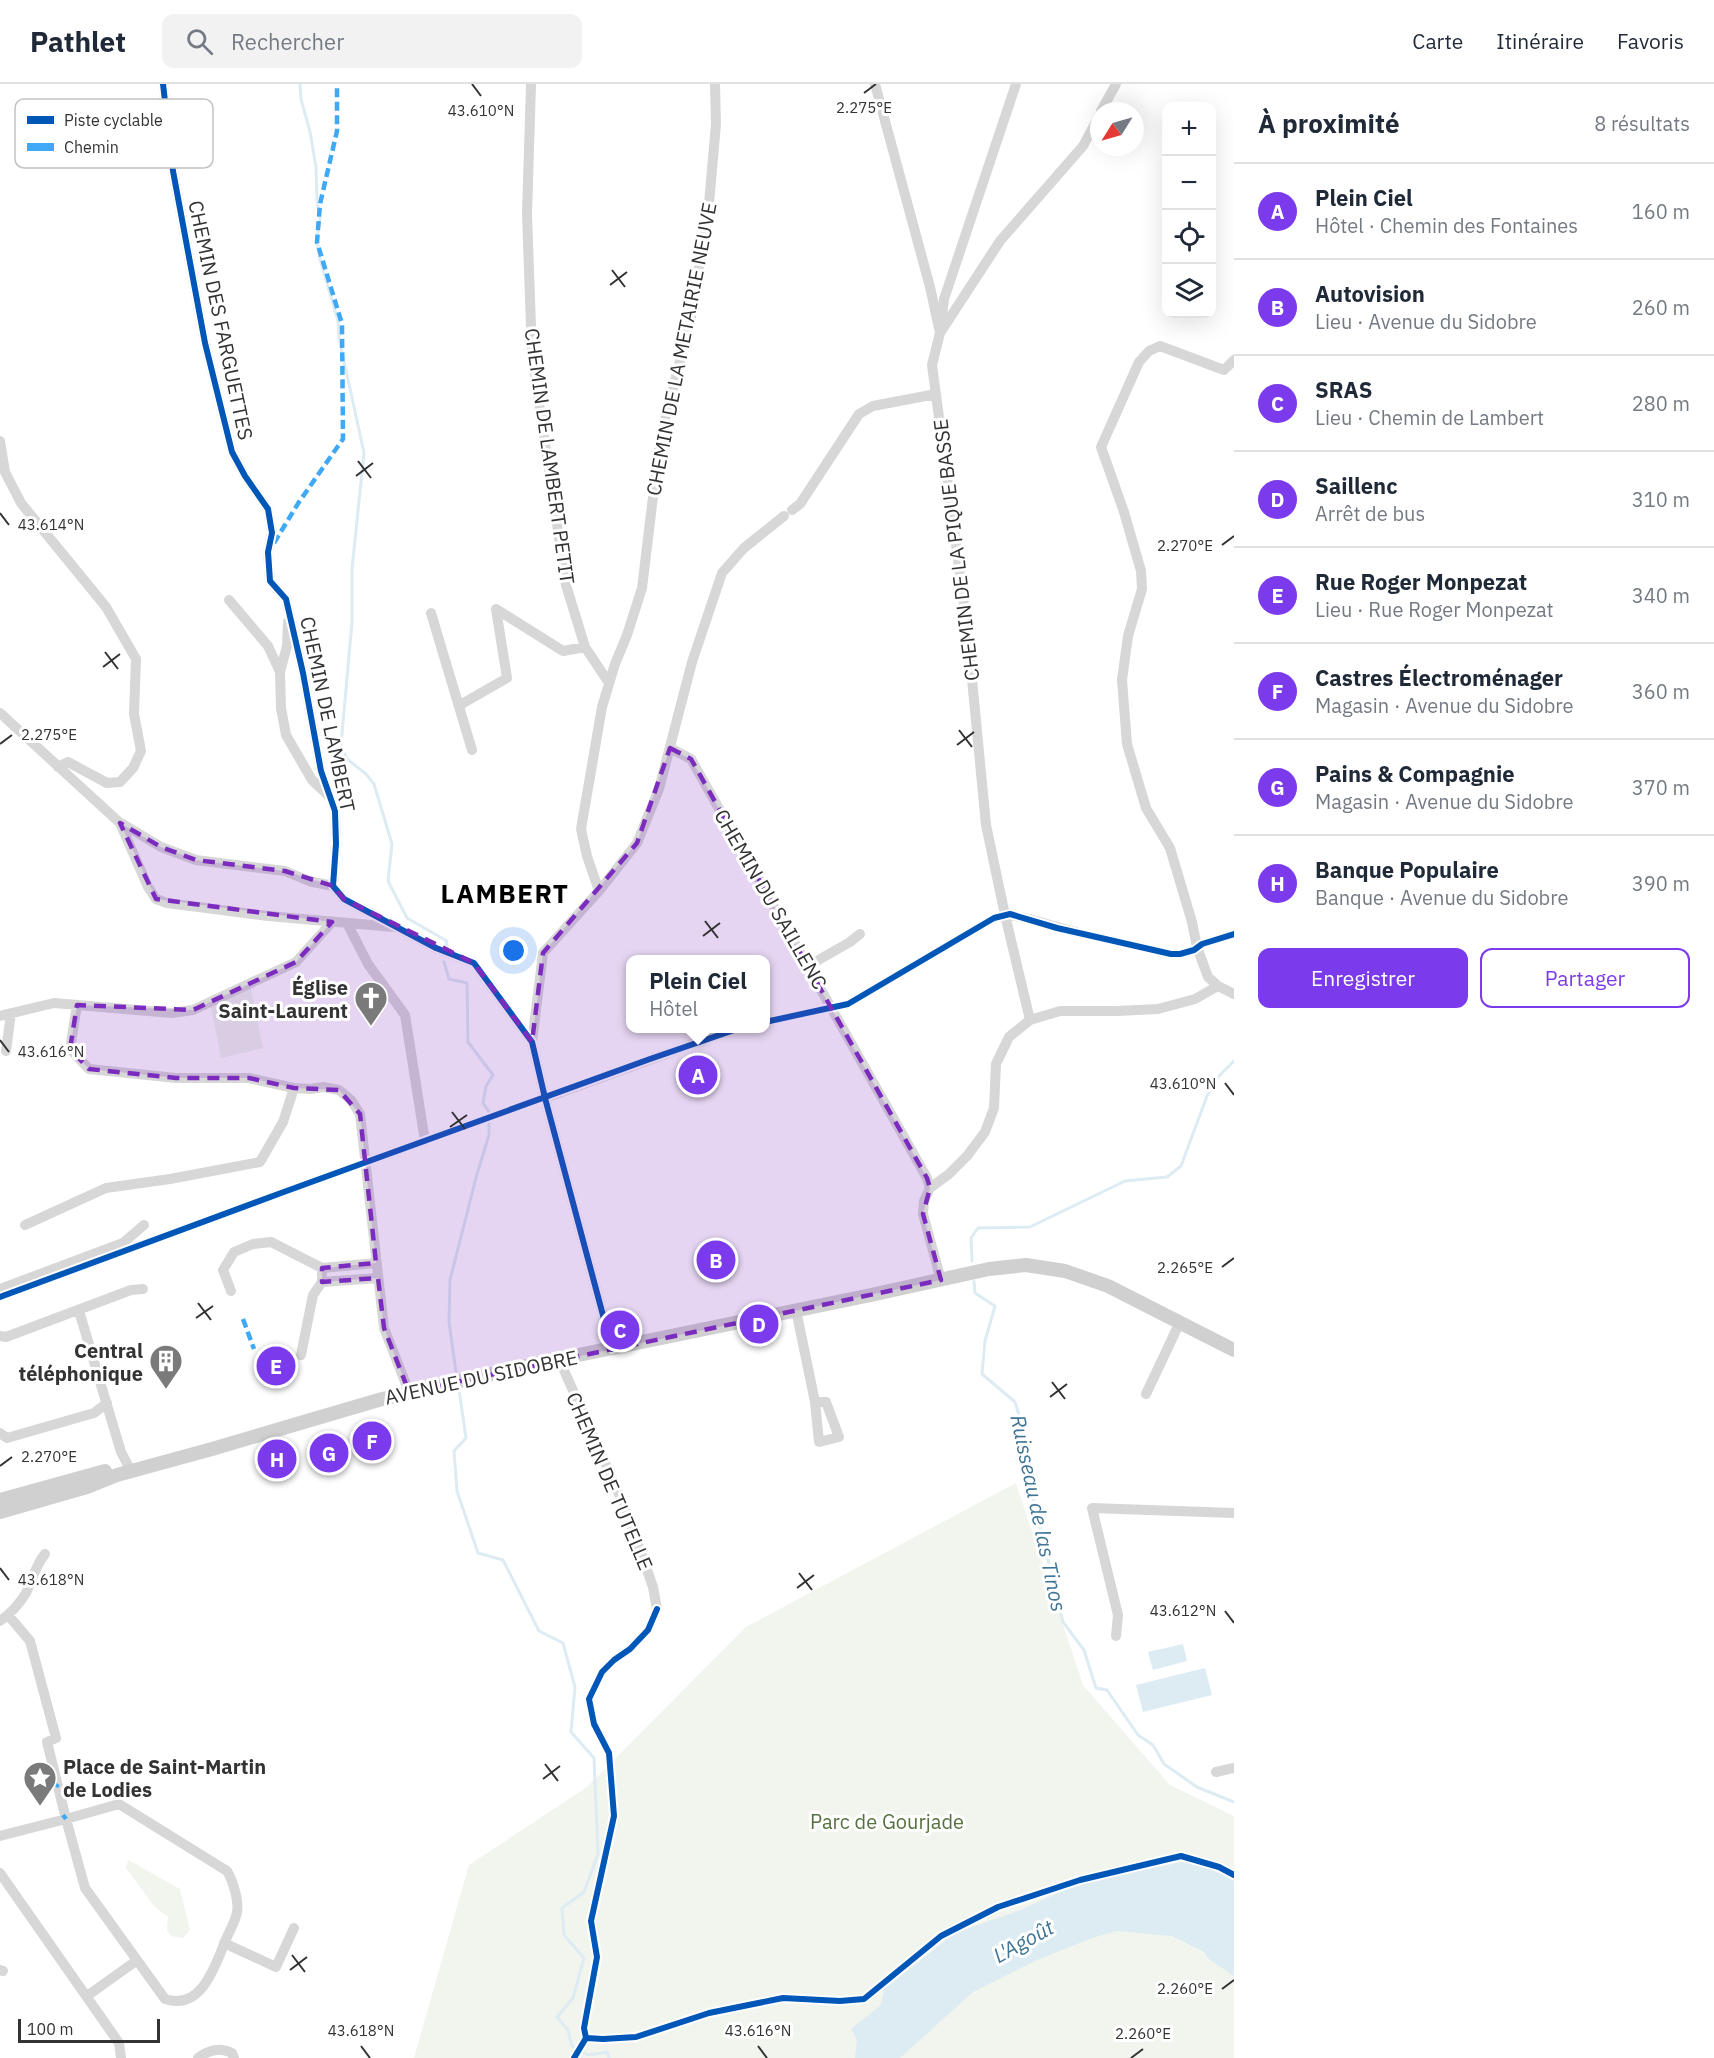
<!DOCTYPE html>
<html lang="fr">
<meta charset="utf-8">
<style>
:root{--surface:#fff;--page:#f2f2f3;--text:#1f2937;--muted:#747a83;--line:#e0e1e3;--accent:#7c3aed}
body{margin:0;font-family:"IBM Plex Sans",sans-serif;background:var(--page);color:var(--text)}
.controls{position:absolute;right:18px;top:18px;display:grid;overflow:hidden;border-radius:12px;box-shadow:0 6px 24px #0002}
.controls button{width:54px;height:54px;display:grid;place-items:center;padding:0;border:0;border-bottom:2px solid var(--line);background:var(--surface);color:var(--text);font:30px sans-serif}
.compass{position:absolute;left:1090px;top:18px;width:54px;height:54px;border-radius:50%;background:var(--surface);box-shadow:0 6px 24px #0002;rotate:233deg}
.scale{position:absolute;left:18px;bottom:15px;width:142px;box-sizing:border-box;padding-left:6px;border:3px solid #333;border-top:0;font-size:16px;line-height:21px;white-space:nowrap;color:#333;-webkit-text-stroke:4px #fff;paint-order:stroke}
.you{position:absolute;left:514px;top:867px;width:21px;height:21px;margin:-15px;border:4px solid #fff;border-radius:50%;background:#1a73e8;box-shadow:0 0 0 9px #1a73e833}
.badge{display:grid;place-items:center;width:39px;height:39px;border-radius:50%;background:var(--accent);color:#fff;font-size:20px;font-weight:700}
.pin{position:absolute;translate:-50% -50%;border:3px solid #fff;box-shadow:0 2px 6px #0006}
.popup{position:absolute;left:626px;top:871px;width:144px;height:78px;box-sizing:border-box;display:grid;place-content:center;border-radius:12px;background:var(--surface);filter:drop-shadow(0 2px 4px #0005);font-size:20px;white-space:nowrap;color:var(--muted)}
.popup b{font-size:22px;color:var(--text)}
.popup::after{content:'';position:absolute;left:50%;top:100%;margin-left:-12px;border:12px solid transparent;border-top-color:var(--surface)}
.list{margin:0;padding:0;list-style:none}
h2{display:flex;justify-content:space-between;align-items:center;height:78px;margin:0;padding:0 24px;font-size:26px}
h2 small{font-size:20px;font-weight:400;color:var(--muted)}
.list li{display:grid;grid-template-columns:39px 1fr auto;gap:18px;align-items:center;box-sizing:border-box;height:96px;padding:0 24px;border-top:2px solid var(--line)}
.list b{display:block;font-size:22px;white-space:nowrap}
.list p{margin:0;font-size:20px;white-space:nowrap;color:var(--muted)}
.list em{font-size:20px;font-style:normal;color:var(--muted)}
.actions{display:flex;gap:12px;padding:18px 24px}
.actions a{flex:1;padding:14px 0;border:2px solid var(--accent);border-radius:12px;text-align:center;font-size:21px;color:var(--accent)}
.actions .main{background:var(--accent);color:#fff}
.icon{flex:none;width:33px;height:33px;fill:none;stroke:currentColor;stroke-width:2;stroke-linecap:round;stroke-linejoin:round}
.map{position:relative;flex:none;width:1234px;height:1974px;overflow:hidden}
header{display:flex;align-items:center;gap:36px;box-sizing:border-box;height:84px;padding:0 30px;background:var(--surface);border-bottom:2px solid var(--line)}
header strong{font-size:28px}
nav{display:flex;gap:33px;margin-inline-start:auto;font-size:21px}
.search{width:420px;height:54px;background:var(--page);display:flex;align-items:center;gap:15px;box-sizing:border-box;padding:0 21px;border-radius:12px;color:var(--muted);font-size:22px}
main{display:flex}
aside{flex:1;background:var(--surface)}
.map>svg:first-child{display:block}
</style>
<header>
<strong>Pathlet</strong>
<div class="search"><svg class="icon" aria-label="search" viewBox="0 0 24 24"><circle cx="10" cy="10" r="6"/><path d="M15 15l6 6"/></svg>Rechercher</div>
<nav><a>Carte</a><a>Itinéraire</a><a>Favoris</a></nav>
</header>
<main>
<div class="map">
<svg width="1234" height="1974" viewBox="0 0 1234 1974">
<rect width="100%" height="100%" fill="#fff"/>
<!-- green -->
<path fill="#f1f5ed" d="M 251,904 L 263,964 L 221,974 L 211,923 Z
M 1016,1399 L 1083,1601 L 1170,1701 L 1234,1732 L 1234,1974 L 414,1974 L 469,1781 L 587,1703 L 746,1543 Z
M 128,1776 L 180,1805 L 190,1846 L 183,1854 L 171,1852 L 167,1846 L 168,1833 L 154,1822 L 126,1784 Z"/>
<!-- water -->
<path fill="#ddebf3" d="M 1183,1560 L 1187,1577 L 1153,1586 L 1148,1568 Z
M 1205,1584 L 1212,1611 L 1143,1628 L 1136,1601 Z
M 1182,1778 L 1207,1783 L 1234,1797 L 1234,1892 L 1210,1876 L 1204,1868 L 1172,1852 L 1117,1847 L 1092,1854 L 1037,1876 L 973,1908 L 900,1974 L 855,1974 L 857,1956 L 851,1945 L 881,1921 L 884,1905 L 955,1849 L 1018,1827 L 1078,1800 Z"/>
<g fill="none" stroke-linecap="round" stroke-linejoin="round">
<!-- stream -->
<path stroke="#ddebf3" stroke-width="3" d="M 300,0 L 301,15 L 310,48 L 316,83 L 317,116 L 320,135 L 317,154 L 319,172 L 338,237 L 339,254 L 364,369 L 352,485 L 352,538 L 341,661 L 347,675 L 366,690 L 374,700 L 392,760 L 388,797 L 407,834 L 447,857 L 446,863
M 444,878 L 449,895 L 467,899 L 468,958 L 493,991 L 486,1002 L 483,1019 L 489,1028 L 489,1051 L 477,1090 L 450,1196 L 449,1238 L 456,1288
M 972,1177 L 971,1154 L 978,1144 L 1030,1143 L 1125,1097 L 1167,1093 L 1181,1082 L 1207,1012 L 1218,993 L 1234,977
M 974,1197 L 975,1209 L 995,1222 L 985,1257 L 982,1290 L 1015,1318 L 1024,1347 L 1029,1397 L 1063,1538 L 1084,1566 L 1096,1604 L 1107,1606 L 1138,1651 L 1153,1661 L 1164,1680 L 1197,1703 L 1234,1718
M 459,1306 L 466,1354 L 454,1367 L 457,1407 L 478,1469 L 503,1476 L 539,1547 L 563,1559 L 575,1603 L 571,1648 L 594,1674 L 598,1770 L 584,1808 L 562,1824 L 564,1851 L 584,1874 L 573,1914 L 557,1933 L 568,1946 L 572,1962 L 588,1971 L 607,1968 L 609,1974"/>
<!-- minor -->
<path stroke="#d7d7d7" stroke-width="10" d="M 163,0 L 173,87 L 205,259 L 232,368 L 245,392 L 268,425 L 272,449 L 268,468 L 270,497 L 286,515 L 303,589 L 321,687 L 335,727 L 336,760 L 333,802 L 344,815 L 436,864 L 474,879 L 532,958 L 545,1014 L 612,1265
M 531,0 L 527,130 L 532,271 L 566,501 L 585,563 L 609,599
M 875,0 L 930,203 L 940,249 L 932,281 L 967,543 L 986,741 L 1005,831 L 1030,936
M 1101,27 L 1116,0
M 941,240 L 944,215 L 1016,0
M 940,249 L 1000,157 L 1083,62 L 1099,32
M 0,357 L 5,388 L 21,419 L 106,523 L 136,575 L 134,630 L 141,667 L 133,684 L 120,698 L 107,699 L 68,678 L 58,683
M 792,426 L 800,420 L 859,330 L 873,322 L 936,310
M 229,516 L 268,562 L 280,588 L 281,624 L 286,651 L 312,696 L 328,711
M 431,529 L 472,666
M 280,588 L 287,562 L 288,538
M 460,621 L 507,594 L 496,525 L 563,567 L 585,563
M 0,629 L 120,739 L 148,803 L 156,815 L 167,819 L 268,832 L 394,843
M 670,664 L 691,675 L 927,1094 L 930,1104
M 121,739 L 161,763 L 196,776 L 285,787 L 309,797 L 333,802
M 599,807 L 587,772 L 581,745 L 602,623 L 615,580 L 627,551 L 642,504 L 660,355 L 690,238 L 708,131 L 716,40 L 715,0
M 1005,831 C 1013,829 1062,845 1076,848
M 347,839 L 368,880 L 405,931 L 425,1057
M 808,882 L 850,858 L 860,850
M 1218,902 L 1208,893 L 1197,863 L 1192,838 L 1170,764 L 1146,724 L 1127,660 L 1122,596 L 1128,552 L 1142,505 L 1141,487 L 1124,428 L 1101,363 L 1139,278 L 1149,267 L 1160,262 L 1224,286 L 1234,276
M 77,921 L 70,965 L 89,985 L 176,994 L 249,994 L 294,1004 L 310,1005 L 323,1003 L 339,1006 L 351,1016 L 360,1030 L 384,1244 L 409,1308
M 0,932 L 54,919 L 172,929 L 193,926 L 296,878 L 332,838
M 532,958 L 543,869 L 599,807 L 637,759 L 659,705 L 692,578 L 722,489 L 744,464 L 784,432
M 6,967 L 11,929
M 545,1014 L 723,949
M 25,1141 L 106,1104 L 170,1095 L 260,1078 L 283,1038 L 294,1004
M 941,1196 L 923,1130 L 924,1117 L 930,1104 L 949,1090 L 967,1072 L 985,1048 L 994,1024 L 996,980 L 1009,953 L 1030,936 L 1060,927 L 1117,927 L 1158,925 L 1195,915 L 1218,902 L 1234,910
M 322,1198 L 378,1194
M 0,1205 L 123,1159 L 144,1141
M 231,1207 L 223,1186 L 234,1168 L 253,1160 L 271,1158 L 322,1184
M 796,1226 L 815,1318 L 819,1358 L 839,1353 L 826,1318 L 815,1318
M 79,1227 L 121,1368 L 131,1387
M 0,1252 L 6,1253 L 131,1206 L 143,1205
M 301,1271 L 313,1211 L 322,1198 L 322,1184 L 376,1179
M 559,1275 L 626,1426 L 653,1503 L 657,1525
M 1146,1310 L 1180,1238
M 0,1349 L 7,1354 L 94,1329 L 107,1319
M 0,1537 C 10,1530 20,1519 26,1509 C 33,1495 35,1482 45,1470
M 1116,1552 L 1118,1531 L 1092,1424 L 1234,1429
M 1216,1688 L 1234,1684
M 119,1720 L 227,1787 C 233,1797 239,1817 237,1828 C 236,1837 228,1849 225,1858 C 214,1884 201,1927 165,1915 L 85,1804 L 66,1735 Z
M 0,1752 L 66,1735 L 47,1658 L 56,1654 L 30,1557 L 8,1531
M 0,1789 L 119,1959 L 121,1974
M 224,1859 L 276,1883 L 294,1844
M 0,1886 L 3,1887
M 87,1912 L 136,1877
M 198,1974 C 209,1966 219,1963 232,1969 L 234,1974"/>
<!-- secondary -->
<path stroke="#d0d0d0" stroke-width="14" d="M 0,1416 L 105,1387
M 0,1428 L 87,1403 L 117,1391 L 212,1365 L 382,1315 L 559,1275 L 871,1211 L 989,1185 L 1026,1181 L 1065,1187 L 1108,1202 L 1234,1266"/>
<!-- quiet -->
<path stroke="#3fa9f5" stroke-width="4.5" stroke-dasharray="9 4.5" stroke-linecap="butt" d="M 274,459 L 299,418 L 343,355 L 342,240 L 317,158 L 320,120 L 337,47 L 337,0
M 243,1235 L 254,1265
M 56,1703 L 58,1700
M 63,1731 L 66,1735"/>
<!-- cycleway casing -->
<g stroke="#fff" stroke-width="10">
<path id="cycleway" d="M 163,0 L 173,87 L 205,259 L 232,368 L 245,392 L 268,425 L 272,449 L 268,468 L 270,497 L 286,515 L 303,589 L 321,687 L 335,727 L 336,760 L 333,802 L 344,815 L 436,864 L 474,879 L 532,958 L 545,1014 L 612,1265
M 765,938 L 848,920 L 994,834 L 1010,830 L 1057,844 L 1171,870 L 1180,870 L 1194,866 L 1202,860 L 1234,850
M 0,1213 L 281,1109 L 650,975 L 740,944
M 586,1954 L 584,1944 L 597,1873 L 591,1837 L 614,1732 L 609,1669 L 594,1640 L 589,1615 L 602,1588 L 614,1576 L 630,1565 L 648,1546 L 657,1525
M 574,1974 L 586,1954 L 603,1955 L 636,1953 L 709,1929 L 783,1914 L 840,1917 L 864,1915 L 941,1852 L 998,1823 L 1080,1796 L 1181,1772 L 1219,1783 L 1234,1791"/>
</g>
<!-- cycleway -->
<use href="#cycleway" stroke="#0057b8" stroke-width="6"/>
</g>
<!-- marked area -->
<path fill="#7b2cbf" fill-opacity="0.2" stroke="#7b2cbf" stroke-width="4.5" stroke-dasharray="12 8" stroke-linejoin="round" d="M 670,664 L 691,675 L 927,1094 L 930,1104 L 923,1130 L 941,1196 L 409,1308 L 384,1244 L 378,1194 L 322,1198 L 322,1184 L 376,1179 L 360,1030 L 339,1006 L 294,1004 L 249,994 L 176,994 L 89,985 L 70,965 L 77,921 L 193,926 L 296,878 L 332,838 L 156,815 L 120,739 L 161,763 L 196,776 L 285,787 L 333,802 L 344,815 L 474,879 L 532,958 L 543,869 L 637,759 Z"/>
<!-- ticks -->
<path fill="none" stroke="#333" stroke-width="2" d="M 472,0 L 481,12M 864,9 L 876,0M 612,186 L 625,203M 610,201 L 627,188M 358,377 L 371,394M 356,392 L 373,379M 0,429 L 9,441M 1222,461 L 1234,452M 105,568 L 118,585M 103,583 L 120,570M 959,646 L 972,663M 0,660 L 12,651M 957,661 L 974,648M 705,837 L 718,854M 703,852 L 720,839M 0,956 L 9,968M 1225,999 L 1234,1011M 452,1028 L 465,1045M 450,1043 L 467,1031M 1222,1183 L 1234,1174M 198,1219 L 211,1236M 196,1234 L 213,1222M 1052,1298 L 1065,1315M 1050,1313 L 1067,1300M 0,1382 L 12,1373M 0,1484 L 9,1496M 799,1489 L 812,1506M 797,1504 L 814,1491M 1225,1527 L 1234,1539M 545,1680 L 558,1697M 543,1695 L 560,1682M 292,1871 L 305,1888M 290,1886 L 307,1873M 1222,1905 L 1234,1896M 361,1962 L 370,1974M 758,1962 L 767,1974M 1131,1974 L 1143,1965"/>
<!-- icons -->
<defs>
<g id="church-pin" transform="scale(1.725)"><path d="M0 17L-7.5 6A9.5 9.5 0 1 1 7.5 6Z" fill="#7a7a7a" stroke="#fff"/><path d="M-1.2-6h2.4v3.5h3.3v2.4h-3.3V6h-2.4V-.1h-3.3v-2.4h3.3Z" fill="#fff"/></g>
<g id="building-pin" transform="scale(1.725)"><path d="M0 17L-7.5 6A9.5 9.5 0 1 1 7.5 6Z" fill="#7a7a7a" stroke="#fff"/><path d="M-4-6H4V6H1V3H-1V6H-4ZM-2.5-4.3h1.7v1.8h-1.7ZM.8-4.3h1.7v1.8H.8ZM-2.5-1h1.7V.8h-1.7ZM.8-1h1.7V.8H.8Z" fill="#fff"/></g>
<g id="sight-pin" transform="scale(1.725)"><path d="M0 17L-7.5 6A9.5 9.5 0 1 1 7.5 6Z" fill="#7a7a7a" stroke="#fff"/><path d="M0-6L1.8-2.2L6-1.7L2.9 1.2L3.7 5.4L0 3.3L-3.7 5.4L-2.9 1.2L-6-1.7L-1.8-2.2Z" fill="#fff"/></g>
</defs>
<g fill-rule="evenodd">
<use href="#church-pin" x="371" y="914"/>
<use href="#building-pin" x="166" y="1277"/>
<use href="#sight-pin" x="40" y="1694"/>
</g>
<g text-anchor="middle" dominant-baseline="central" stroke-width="6" stroke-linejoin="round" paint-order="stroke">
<!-- street labels -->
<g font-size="20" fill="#333" stroke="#fff">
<text transform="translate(221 236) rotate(78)">CHEMIN DES FARGUETTES</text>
<text transform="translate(681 265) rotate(-79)">CHEMIN DE LA METAIRIE NEUVE</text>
<text transform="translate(550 372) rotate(82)">CHEMIN DE LAMBERT PETIT</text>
<text transform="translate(956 466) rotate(-97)">CHEMIN DE LA PIQUE BASSE</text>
<text transform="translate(328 630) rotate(78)">CHEMIN DE LAMBERT</text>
<text transform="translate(771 815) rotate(60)">CHEMIN DU SAILLENC</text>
<text transform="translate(481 1293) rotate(-12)">AVENUE DU SIDOBRE</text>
<text transform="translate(610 1397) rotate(67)">CHEMIN DE TUTELLE</text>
</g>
<!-- poi labels -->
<g font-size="20" font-weight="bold" fill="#333" stroke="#fff" text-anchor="end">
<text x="348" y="903">Église<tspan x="348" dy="23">Saint-Laurent</tspan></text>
<text x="143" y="1266">Central<tspan x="143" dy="23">téléphonique</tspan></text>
<text x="63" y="1682" text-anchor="start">Place de Saint-Martin<tspan x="63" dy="23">de Lodies</tspan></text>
</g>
<!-- park labels -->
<g font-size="20" fill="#56703f" stroke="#fff">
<text x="887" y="1737">Parc de Gourjade</text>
</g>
<!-- water labels -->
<g font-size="21" font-style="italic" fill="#3f7597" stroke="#fff">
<text transform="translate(1039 1429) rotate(78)">Ruisseau de las Tinos</text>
<text transform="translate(1023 1857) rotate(-29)">L'Agoût</text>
</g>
<!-- district labels -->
<g font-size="26" font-weight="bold" letter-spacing="1.5" fill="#000" stroke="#fff">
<text x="505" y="809">LAMBERT</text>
</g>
</g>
<!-- legend -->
<rect x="15" y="15" width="198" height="69" rx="9" fill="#fff" stroke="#c2c2c2" stroke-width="1.5"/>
<rect x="27" y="32" width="27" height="8" fill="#0057b8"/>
<rect x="27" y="59" width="27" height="8" fill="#3fa9f5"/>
<g font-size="16" fill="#333">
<text x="64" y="42">Piste cyclable</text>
<text x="64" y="69">Chemin</text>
</g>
<g font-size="15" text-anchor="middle" fill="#333" stroke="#fff" stroke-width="6" stroke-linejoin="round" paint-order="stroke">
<text x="864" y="29">2.275°E</text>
<text x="481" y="32">43.610°N</text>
<text x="51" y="446">43.614°N</text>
<text x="1185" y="467">2.270°E</text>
<text x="49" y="656">2.275°E</text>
<text x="51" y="973">43.616°N</text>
<text x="1183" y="1005">43.610°N</text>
<text x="1185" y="1189">2.265°E</text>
<text x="49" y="1378">2.270°E</text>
<text x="51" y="1501">43.618°N</text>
<text x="1183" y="1532">43.612°N</text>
<text x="1185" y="1910">2.260°E</text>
<text x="361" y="1952">43.618°N</text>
<text x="758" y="1952">43.616°N</text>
<text x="1143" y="1955">2.260°E</text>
</g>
</svg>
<div class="controls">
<button>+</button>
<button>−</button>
<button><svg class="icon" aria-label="locate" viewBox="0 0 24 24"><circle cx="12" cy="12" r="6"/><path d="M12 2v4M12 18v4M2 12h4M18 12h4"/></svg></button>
<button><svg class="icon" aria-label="layers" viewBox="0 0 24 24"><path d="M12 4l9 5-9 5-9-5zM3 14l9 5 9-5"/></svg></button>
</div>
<svg class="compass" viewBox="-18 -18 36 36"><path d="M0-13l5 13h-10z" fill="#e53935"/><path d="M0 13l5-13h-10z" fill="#747a83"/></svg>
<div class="scale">100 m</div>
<div class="you"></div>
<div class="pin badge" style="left:698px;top:991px">A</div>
<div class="popup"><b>Plein Ciel</b>Hôtel</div>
<div class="pin badge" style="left:716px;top:1176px">B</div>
<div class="pin badge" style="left:620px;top:1246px">C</div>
<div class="pin badge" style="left:759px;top:1240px">D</div>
<div class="pin badge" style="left:276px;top:1282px">E</div>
<div class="pin badge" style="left:372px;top:1357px">F</div>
<div class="pin badge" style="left:329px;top:1369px">G</div>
<div class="pin badge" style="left:277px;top:1375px">H</div>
</div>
<aside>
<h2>À proximité<small>8 résultats</small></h2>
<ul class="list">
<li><span class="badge">A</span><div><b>Plein Ciel</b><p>Hôtel · Chemin des Fontaines</p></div><em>160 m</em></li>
<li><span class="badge">B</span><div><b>Autovision</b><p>Lieu · Avenue du Sidobre</p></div><em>260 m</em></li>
<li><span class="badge">C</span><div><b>SRAS</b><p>Lieu · Chemin de Lambert</p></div><em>280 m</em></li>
<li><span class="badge">D</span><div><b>Saillenc</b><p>Arrêt de bus</p></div><em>310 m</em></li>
<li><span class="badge">E</span><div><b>Rue Roger Monpezat</b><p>Lieu · Rue Roger Monpezat</p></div><em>340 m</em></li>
<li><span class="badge">F</span><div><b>Castres Électroménager</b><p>Magasin · Avenue du Sidobre</p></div><em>360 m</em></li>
<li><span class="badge">G</span><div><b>Pains &amp; Compagnie</b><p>Magasin · Avenue du Sidobre</p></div><em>370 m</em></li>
<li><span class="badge">H</span><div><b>Banque Populaire</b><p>Banque · Avenue du Sidobre</p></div><em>390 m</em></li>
</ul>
<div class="actions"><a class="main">Enregistrer</a><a>Partager</a></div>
</aside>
</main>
